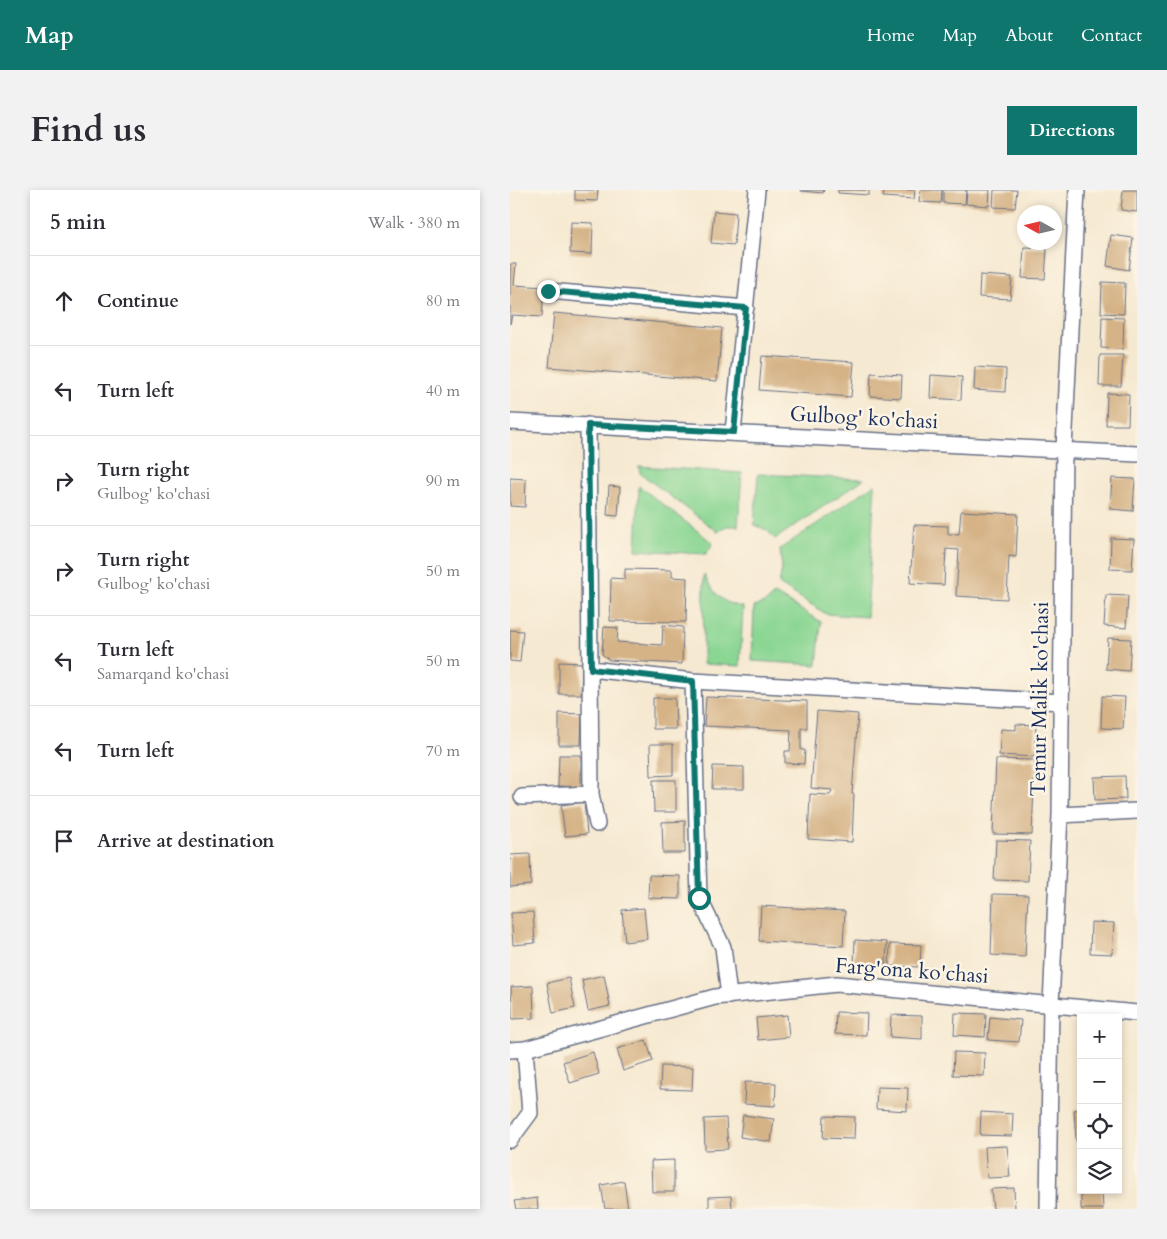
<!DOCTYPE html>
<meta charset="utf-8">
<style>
:root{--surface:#fff;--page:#f2f2f3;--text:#2b2b33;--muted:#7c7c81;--line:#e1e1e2;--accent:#0f766e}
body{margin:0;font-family:Cardo,serif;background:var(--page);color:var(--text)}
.controls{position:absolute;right:15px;bottom:15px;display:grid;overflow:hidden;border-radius:0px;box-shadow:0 2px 8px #0003}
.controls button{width:45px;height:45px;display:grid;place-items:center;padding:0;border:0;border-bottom:1px solid var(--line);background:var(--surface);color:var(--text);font:25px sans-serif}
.compass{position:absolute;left:507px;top:15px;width:45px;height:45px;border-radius:50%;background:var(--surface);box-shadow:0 2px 8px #0003;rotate:278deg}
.stop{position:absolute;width:15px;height:15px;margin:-11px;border:4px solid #0f766e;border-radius:50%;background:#fff}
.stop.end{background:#0f766e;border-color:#fff;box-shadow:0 1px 5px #0008}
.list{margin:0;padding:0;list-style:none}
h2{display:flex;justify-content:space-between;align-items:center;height:65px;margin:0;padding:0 20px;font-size:21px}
h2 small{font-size:16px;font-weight:400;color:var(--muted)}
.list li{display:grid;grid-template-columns:32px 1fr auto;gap:15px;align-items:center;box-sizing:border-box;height:90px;padding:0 20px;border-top:1px solid var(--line)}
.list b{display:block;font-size:19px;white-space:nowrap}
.list p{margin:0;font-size:16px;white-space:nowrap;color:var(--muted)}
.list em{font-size:16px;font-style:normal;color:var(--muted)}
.icon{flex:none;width:28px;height:28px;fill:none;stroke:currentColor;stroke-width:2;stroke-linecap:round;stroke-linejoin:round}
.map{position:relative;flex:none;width:627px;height:1019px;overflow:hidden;border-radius:0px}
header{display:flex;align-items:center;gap:30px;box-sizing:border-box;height:70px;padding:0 25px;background:var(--accent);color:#fff}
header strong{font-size:24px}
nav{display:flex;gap:28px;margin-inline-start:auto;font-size:18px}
.intro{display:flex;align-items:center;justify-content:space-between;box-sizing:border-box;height:120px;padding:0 30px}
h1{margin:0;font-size:35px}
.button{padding:12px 22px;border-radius:0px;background:var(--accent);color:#fff;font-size:18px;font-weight:700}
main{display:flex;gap:30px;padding:0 30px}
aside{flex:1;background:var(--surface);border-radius:0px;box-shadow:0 2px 8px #0003}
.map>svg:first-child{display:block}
</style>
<header>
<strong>Map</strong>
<nav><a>Home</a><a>Map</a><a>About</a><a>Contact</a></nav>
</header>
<div class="intro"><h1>Find us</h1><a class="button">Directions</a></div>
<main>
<aside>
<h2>5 min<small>Walk · 380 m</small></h2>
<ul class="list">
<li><svg class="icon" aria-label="ahead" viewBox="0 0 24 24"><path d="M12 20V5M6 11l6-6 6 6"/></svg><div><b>Continue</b></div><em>80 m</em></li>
<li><svg class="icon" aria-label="left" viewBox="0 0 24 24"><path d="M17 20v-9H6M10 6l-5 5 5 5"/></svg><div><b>Turn left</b></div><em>40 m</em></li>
<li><svg class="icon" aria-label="right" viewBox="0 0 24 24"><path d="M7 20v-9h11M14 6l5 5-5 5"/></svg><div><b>Turn right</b><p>Gulbog' ko'chasi</p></div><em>90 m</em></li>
<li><svg class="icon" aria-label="right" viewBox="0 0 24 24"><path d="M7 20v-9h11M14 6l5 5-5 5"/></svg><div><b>Turn right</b><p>Gulbog' ko'chasi</p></div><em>50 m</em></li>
<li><svg class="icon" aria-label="left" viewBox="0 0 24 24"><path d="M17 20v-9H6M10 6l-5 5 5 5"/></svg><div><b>Turn left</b><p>Samarqand ko'chasi</p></div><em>50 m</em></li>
<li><svg class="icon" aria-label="left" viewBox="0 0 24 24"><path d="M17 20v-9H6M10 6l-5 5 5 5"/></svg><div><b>Turn left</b></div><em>70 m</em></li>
<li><svg class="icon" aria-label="arrive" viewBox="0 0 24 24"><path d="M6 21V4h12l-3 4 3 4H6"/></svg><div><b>Arrive at destination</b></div></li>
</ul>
</aside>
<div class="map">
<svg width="627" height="1019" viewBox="0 0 627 1019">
<rect width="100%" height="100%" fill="#fcf5e5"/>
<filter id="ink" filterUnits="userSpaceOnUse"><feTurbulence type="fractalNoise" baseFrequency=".02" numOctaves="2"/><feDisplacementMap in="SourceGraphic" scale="10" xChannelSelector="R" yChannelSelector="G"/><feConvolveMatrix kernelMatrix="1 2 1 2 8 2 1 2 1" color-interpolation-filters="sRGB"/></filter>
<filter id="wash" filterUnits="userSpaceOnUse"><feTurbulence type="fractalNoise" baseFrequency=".0096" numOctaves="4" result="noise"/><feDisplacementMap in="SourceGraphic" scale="20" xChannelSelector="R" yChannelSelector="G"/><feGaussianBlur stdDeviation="1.12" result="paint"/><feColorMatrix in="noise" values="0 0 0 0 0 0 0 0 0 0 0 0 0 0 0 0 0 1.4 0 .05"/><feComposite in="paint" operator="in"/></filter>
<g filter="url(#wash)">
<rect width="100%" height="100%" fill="#f6e9d1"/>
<!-- green -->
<path fill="#8ad693" stroke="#528278" d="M 129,276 L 232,283 L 228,336 L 216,336 L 208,342 L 130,283 Z
M 248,284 L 354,289 L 265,349 L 257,340 L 244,335 Z
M 365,294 L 357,427 L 316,424 L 269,394 L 272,378 L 270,359 Z
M 129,296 L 203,353 L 196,364 L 126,360 Z
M 194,384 C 203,402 211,414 233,417 L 230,476 L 193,474 Z
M 265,404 L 311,432 L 307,475 L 242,471 L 244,417 L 256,412 Z"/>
<g id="blocks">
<!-- building -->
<path fill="#d5b387" d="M 65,0 L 88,0 L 87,11 L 65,10 Z
M 291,0 L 314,0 L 313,3 L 291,1 Z
M 328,0 L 359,0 L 359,5 L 328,3 Z
M 374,0 L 405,0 L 404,9 L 373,7 Z
M 410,0 L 432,0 L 431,13 L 409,12 Z
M 433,0 L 456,0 L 455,14 L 433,13 Z
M 457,0 L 480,0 L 479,16 L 456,14 Z
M 484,0 L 507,0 L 505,18 L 483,17 Z
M 613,0 L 627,0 L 627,22 L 611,20 Z
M 204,21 L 226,23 L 224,55 L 201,53 Z
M 61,32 L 83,33 L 82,64 L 60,63 Z
M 601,45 L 623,48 L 619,80 L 597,76 Z
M 514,57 L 537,58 L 535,89 L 512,88 Z
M 0,74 L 6,74 L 4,95 L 34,97 L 32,127 L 2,125 L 0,134 Z
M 470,85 L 502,87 L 500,109 L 469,107 Z
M 592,92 L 615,93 L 614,124 L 591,123 Z
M 44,123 L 212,138 L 207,191 L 39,177 Z
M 592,127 L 614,128 L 613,159 L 591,158 Z
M 590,165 L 613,165 L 611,196 L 589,196 Z
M 252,166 L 344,172 L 341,207 L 249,200 Z
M 465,177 L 496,179 L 495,202 L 464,200 Z
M 361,183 L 392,185 L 391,208 L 360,206 Z
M 421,185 L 452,187 L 451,210 L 420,208 Z
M 597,203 L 619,204 L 618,235 L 596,235 Z
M 0,288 L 16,289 L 15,317 L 0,316 Z
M 602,288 L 625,289 L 623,321 L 600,319 Z
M 99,296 L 110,297 L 108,326 L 97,325 Z
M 451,321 L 508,324 L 506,367 L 499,366 L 497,409 L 446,406 L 449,360 L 436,359 L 434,395 L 400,393 L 404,335 L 438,336 L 438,344 L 449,344 Z
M 601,348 L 624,349 L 622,380 L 600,379 Z
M 115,379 L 162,380 L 162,387 L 177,388 L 176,432 L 100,431 L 101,388 L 115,389 Z
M 596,405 L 618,406 L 616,438 L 594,436 Z
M 153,435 L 173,437 L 172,474 L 99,470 L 92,464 L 94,437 L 108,438 L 107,452 L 152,455 Z
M 0,440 L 13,441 L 10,472 L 0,471 Z
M 598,448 L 621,449 L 619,481 L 596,479 Z
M 49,472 L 72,473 L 71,504 L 49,504 Z
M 592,506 L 615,507 L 613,539 L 591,538 Z
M 196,507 L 297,511 L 297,538 L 291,538 L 291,560 L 295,560 L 294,574 L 275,573 L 275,561 L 280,561 L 281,540 L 194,536 Z
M 143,508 L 165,508 L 166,539 L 143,539 Z
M 307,521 L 348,524 L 342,604 L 344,604 L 342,652 L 298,649 L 300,604 L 320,605 L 322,600 L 301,598 Z
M 49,523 L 72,524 L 71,555 L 49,555 Z
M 506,534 L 526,535 L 524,567 L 489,565 L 491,539 L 506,540 Z
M 140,554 L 163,554 L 163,585 L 141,586 Z
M 49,565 L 71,565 L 71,597 L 48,596 Z
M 486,569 L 525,570 L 522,645 L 483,644 Z
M 203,576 L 234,577 L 234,599 L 202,599 Z
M 615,586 L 616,609 L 585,610 L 584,587 Z
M 143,590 L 166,590 L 166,622 L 144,622 Z
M 74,612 L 77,644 L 55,646 L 51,615 Z
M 175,631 L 175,663 L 153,663 L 152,632 Z
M 486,650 L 520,651 L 518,691 L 484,690 Z
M 20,664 L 21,695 L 0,697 L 0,665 Z
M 139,685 L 170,686 L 170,709 L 138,708 Z
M 483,704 L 518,705 L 515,767 L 481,765 Z
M 251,716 L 335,721 L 333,756 L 249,751 Z
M 134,718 L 137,749 L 115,752 L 112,720 Z
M 23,722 L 25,753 L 3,755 L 1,723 Z
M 581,732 L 604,733 L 602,764 L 580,763 Z
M 345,750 L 377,752 L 376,774 L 344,773 Z
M 380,754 L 411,755 L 410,777 L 379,776 Z
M 94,785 L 100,816 L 78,821 L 72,790 Z
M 59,788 L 65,818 L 43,823 L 37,793 Z
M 23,796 L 24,828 L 2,829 L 1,797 Z
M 326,822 L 357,823 L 356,845 L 325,844 Z
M 445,823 L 476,824 L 475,847 L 444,845 Z
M 277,825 L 279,847 L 248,850 L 246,828 Z
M 381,825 L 412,826 L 412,849 L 380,847 Z
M 480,827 L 511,830 L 509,852 L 478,850 Z
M 136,850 L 143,871 L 113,881 L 107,859 Z
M 83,862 L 89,884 L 60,893 L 53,872 Z
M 444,862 L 475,863 L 474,886 L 443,885 Z
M 151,876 L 183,877 L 182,900 L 150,899 Z
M 235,892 L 266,893 L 265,916 L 234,914 Z
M 367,897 L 398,898 L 397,921 L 366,919 Z
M 571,919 L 571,951 L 566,951 L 564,920 Z
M 471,922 L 503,924 L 502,946 L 470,945 Z
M 233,925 L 264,929 L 261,952 L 230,947 Z
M 314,926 L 345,927 L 344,949 L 313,948 Z
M 216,928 L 218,959 L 195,960 L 194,929 Z
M 497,956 L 500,987 L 477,988 L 475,957 Z
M 164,970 L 164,1002 L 142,1002 L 141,971 Z
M 114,991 L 118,1019 L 95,1019 L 91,995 Z
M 504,998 L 505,1019 L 483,1019 L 481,999 Z
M 571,1000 L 592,1000 L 593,1019 L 571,1019 Z
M 221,1006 L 222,1019 L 199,1019 L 199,1007 Z
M 27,1008 L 28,1019 L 6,1019 L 4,1011 Z"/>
</g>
</g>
<g filter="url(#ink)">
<use href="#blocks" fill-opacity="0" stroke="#687086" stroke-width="1"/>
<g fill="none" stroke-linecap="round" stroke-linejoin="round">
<!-- minor casing -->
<g stroke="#687086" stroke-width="18">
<path id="minor" d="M 38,101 L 236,118
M 0,232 L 627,264
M 78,235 L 81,604 L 87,634
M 223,242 L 247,0
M 81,479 L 183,491 L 551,512
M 183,491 L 189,708 L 213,757 L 219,806
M 12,607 L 81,604
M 550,625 L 627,621
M 0,860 L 15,859 L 205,807 L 327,794 L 627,823
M 0,950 L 20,923 L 15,859
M 538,1019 L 541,814 L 550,625 L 554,259 L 567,0"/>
</g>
<!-- minor -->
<use href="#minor" stroke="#fff" stroke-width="15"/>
</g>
</g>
<g fill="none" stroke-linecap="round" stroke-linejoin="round" filter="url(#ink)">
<!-- route -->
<path stroke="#0f766e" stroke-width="6" d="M 38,101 L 236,118 L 224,242 L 78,235 L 81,479 L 183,491 L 189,708"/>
</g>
<g text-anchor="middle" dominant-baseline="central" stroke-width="5" stroke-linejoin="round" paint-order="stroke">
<!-- street labels -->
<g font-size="21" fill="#1b2f5e" stroke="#fcf5e5">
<text transform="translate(354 228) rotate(3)">Gulbog' ko'chasi</text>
<text transform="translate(530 509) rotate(-89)">Temur Malik ko'chasi</text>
<text transform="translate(402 781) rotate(4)">Farg'ona ko'chasi</text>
</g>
</g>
</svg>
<div class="controls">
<button>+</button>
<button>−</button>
<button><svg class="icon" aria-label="locate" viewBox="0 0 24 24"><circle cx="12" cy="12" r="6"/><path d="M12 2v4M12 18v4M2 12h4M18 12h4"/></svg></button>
<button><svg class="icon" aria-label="layers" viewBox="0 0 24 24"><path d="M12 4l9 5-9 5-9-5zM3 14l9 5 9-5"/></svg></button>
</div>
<svg class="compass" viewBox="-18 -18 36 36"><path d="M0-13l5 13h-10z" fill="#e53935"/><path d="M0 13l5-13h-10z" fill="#7c7c81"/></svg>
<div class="stop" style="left:189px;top:708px"></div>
<div class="stop end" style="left:38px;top:101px"></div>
</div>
</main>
